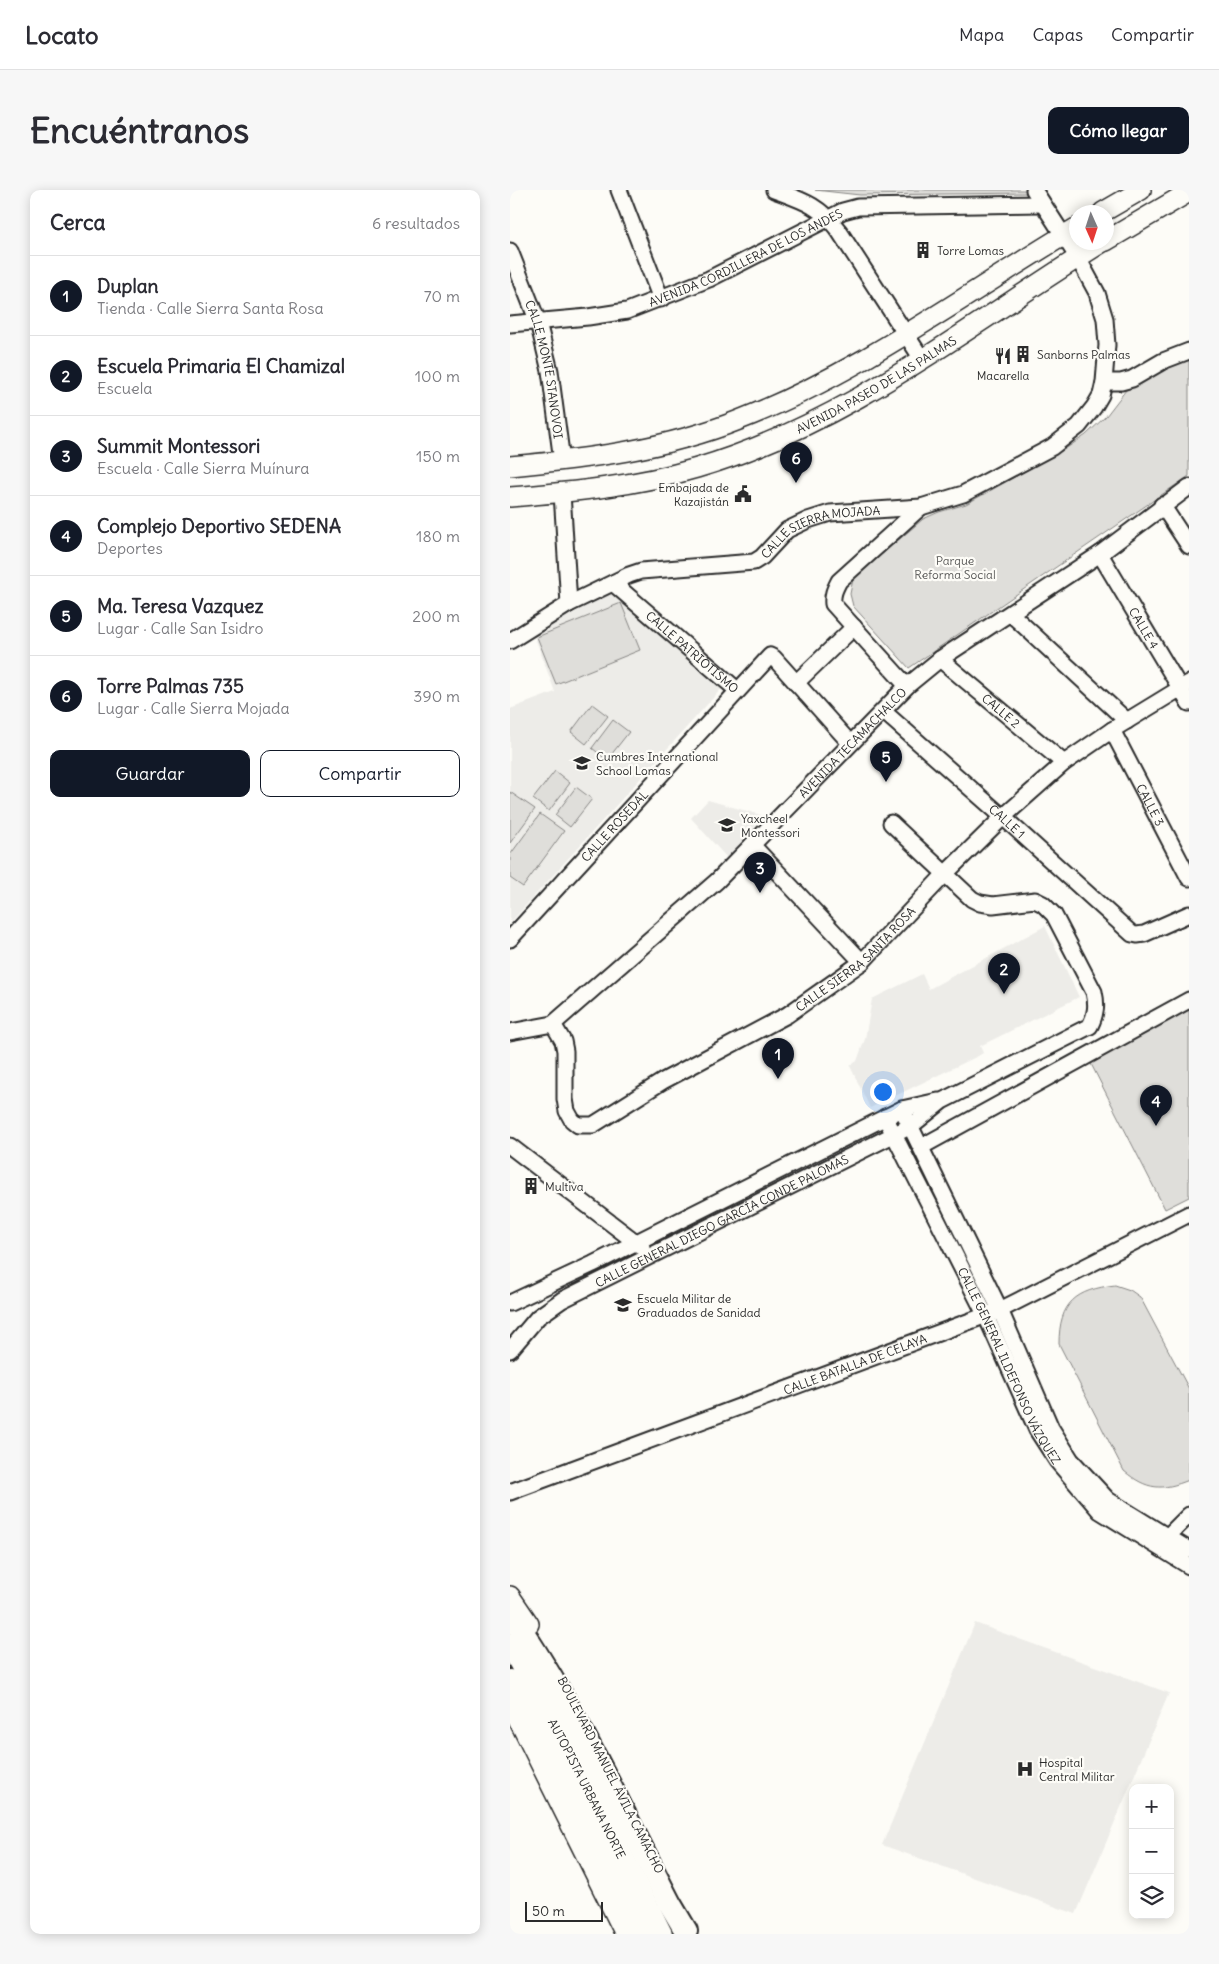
<!DOCTYPE html>
<html lang="es">
<meta charset="utf-8">
<style>
:root{--surface:#fff;--page:#f7f7f7;--text:#2b2b33;--muted:#7c7c81;--line:#e1e1e2;--accent:#111827}
body{margin:0;font-family:Delius,sans-serif;background:var(--page);color:var(--text)}
.controls{position:absolute;right:15px;bottom:15px;display:grid;overflow:hidden;border-radius:10px;box-shadow:0 2px 12px #0003}
.controls button{width:45px;height:45px;display:grid;place-items:center;padding:0;border:0;border-bottom:1px solid var(--line);background:var(--surface);color:var(--text);font:25px sans-serif}
.compass{position:absolute;left:559px;top:15px;width:45px;height:45px;border-radius:50%;background:var(--surface);box-shadow:0 2px 12px #0003;rotate:177deg}
.scale{position:absolute;left:15px;bottom:12px;width:78px;box-sizing:border-box;padding-left:5px;border:2px solid #2b2b2b;border-top:0;font-size:14px;line-height:18px;white-space:nowrap;color:#2b2b2b;-webkit-text-stroke:4px #fdfcf7;paint-order:stroke}
.you{position:absolute;left:372px;top:901px;width:18px;height:18px;margin:-12px;border:4px solid #fff;border-radius:50%;background:#1a73e8;box-shadow:0 0 0 8px #1a73e833}
.badge{display:grid;place-items:center;width:32px;height:32px;border-radius:50%;background:var(--accent);color:#fff;font-size:16px;font-weight:700}
.pin{position:absolute;translate:-50% -41px;filter:drop-shadow(0 1px 2px #0008)}
.pin::after{content:'';position:absolute;top:26px;width:18px;height:15px;background:inherit;clip-path:polygon(0 0,100% 0,50% 100%)}
.list{margin:0;padding:0;list-style:none}
h2{display:flex;justify-content:space-between;align-items:center;height:65px;margin:0;padding:0 20px;font-size:21px}
h2 small{font-size:16px;font-weight:400;color:var(--muted)}
.list li{display:grid;grid-template-columns:32px 1fr auto;gap:15px;align-items:center;box-sizing:border-box;height:80px;padding:0 20px;border-top:1px solid var(--line)}
.list b{display:block;font-size:19px;white-space:nowrap}
.list p{margin:0;font-size:16px;white-space:nowrap;color:var(--muted)}
.list em{font-size:16px;font-style:normal;color:var(--muted)}
.actions{display:flex;gap:10px;padding:15px 20px}
.actions a{flex:1;padding:11px 0;border:1px solid var(--accent);border-radius:10px;text-align:center;font-size:18px;color:var(--accent)}
.actions .main{background:var(--accent);color:#fff}
.icon{flex:none;width:28px;height:28px;fill:none;stroke:currentColor;stroke-width:2;stroke-linecap:round;stroke-linejoin:round}
.map{position:relative;flex:none;width:679px;height:1744px;overflow:hidden;border-radius:10px}
header{display:flex;align-items:center;gap:30px;box-sizing:border-box;height:70px;padding:0 25px;background:var(--surface);border-bottom:1px solid var(--line)}
header strong{font-size:24px}
nav{display:flex;gap:28px;margin-inline-start:auto;font-size:18px}
.intro{display:flex;align-items:center;justify-content:space-between;box-sizing:border-box;height:120px;padding:0 30px}
h1{margin:0;font-size:35px}
.button{padding:12px 22px;border-radius:10px;background:var(--accent);color:#fff;font-size:18px;font-weight:700}
main{display:flex;gap:30px;padding:0 30px}
aside{flex:1;background:var(--surface);border-radius:10px;box-shadow:0 2px 12px #0003}
.map>svg:first-child{display:block}
</style>
<header>
<strong>Locato</strong>
<nav><a>Mapa</a><a>Capas</a><a>Compartir</a></nav>
</header>
<div class="intro"><h1>Encuéntranos</h1><a class="button">Cómo llegar</a></div>
<main>
<aside>
<h2>Cerca<small>6 resultados</small></h2>
<ul class="list">
<li><span class="badge">1</span><div><b>Duplan</b><p>Tienda · Calle Sierra Santa Rosa</p></div><em>70 m</em></li>
<li><span class="badge">2</span><div><b>Escuela Primaria El Chamizal</b><p>Escuela</p></div><em>100 m</em></li>
<li><span class="badge">3</span><div><b>Summit Montessori</b><p>Escuela · Calle Sierra Muínura</p></div><em>150 m</em></li>
<li><span class="badge">4</span><div><b>Complejo Deportivo SEDENA</b><p>Deportes</p></div><em>180 m</em></li>
<li><span class="badge">5</span><div><b>Ma. Teresa Vazquez</b><p>Lugar · Calle San Isidro</p></div><em>200 m</em></li>
<li><span class="badge">6</span><div><b>Torre Palmas 735</b><p>Lugar · Calle Sierra Mojada</p></div><em>390 m</em></li>
</ul>
<div class="actions"><a class="main">Guardar</a><a>Compartir</a></div>
</aside>
<div class="map">
<svg width="679" height="1744" viewBox="0 0 679 1744">
<rect width="100%" height="100%" fill="#fdfcf7"/>
<filter id="ink" filterUnits="userSpaceOnUse"><feTurbulence type="fractalNoise" baseFrequency=".02" numOctaves="2"/><feDisplacementMap in="SourceGraphic" scale="10" xChannelSelector="R" yChannelSelector="G"/><feConvolveMatrix kernelMatrix="1 2 1 2 8 2 1 2 1" color-interpolation-filters="sRGB"/></filter>
<g filter="url(#ink)">
<!-- built -->
<path fill="#edece8" d="M 102,402 L 213,497 L 0,733 L 0,519 L 45,502 L 24,445 Z
M 198,610 L 254,626 L 217,668 L 181,628 Z
M 535,736 L 569,807 L 470,856 L 473,863 L 468,866 L 360,918 L 340,876 L 347,871 L 355,849 L 362,809 L 412,784 L 419,799 Z
M 465,1433 L 659,1503 L 566,1724 L 372,1655 Z"/>
<!-- green -->
<path fill="#dfdeda" stroke="#858482" d="M 305,0 L 520,0 L 521,3 L 350,5 Z
M 679,168 L 679,286 L 399,478 L 343,416 L 340,404 L 343,389 L 413,329 L 429,322 L 456,314 L 555,259 L 576,245 L 596,226 L 616,200 L 656,177 Z
M 111,413 L 130,460 L 46,494 L 27,447 Z
M 82,514 L 98,526 L 76,554 L 61,542 Z
M 103,530 L 119,542 L 97,570 L 82,558 Z
M 45,581 L 60,593 L 39,621 L 23,609 Z
M 66,597 L 82,609 L 60,637 L 45,625 Z
M 0,602 L 25,619 L 0,653 Z
M 30,624 L 54,641 L 13,697 L 0,688 L 0,665 Z
M 679,816 L 679,1007 L 655,1019 L 577,866 Z
M 605,1095 L 620,1100 L 630,1107 L 679,1199 L 679,1290 C 652,1301 637,1300 614,1281 L 549,1154 C 549,1112 566,1100 605,1095 Z"/>
<g fill="none" stroke-linecap="round" stroke-linejoin="round">
<!-- minor casing -->
<g stroke="#2b2b2b" stroke-width="19">
<g id="minor">
<path d="M 109,0 L 151,109"/>
<path d="M 264,0 C 294,11 309,15 329,41 L 412,169"/>
<path id="s1" d="M 0,61 L 28,132 L 40,181 L 52,271"/>
<path id="s2" d="M 0,134 L 78,127 L 117,121 L 199,89 L 333,21 L 348,17 L 532,14"/>
<path d="M 594,192 L 611,192 L 622,189 L 653,171 L 679,161"/>
<path d="M 52,303 L 59,414"/>
<path d="M 652,315 L 679,356"/>
<path id="s3" d="M 590,364 L 679,513"/>
<path id="s4" d="M 103,393 L 227,500"/>
<path d="M 501,424 L 617,531"/>
<path id="s5" d="M 0,451 L 59,414 L 119,385 L 131,381 L 244,372 L 252,367 L 277,340 L 298,330 L 320,323 L 411,317 L 453,304 L 542,257 L 569,236 L 584,217 L 591,205 L 594,192 L 597,155 L 595,129 L 587,103 L 568,68 L 524,0"/>
<path id="s6" d="M 430,469 L 554,573"/>
<path d="M 286,493 L 344,437"/>
<path d="M 397,496 L 323,414 C 322,404 325,399 329,391 L 411,317"/>
<path id="s7" d="M 373,521 L 493,627 L 622,744 L 627,745 L 634,744 L 679,724"/>
<path id="s8" d="M 602,540 L 679,688"/>
<path d="M 242,655 L 352,772"/>
<path id="s9" d="M 0,749 L 260,466 L 264,468 L 340,553"/>
<path id="s10" d="M 43,834 L 53,851 L 55,861 L 55,909 L 57,921 L 62,930 L 68,935 L 83,935 L 153,891 L 277,825 L 352,772 L 435,684 L 493,627 L 554,573 L 602,540 L 679,493"/>
<path id="s11" d="M 0,842 L 43,834 L 207,691 L 397,496 L 430,469 L 590,364 L 679,297"/>
<path d="M 392,919 L 490,1120 L 541,1238 L 561,1270 L 598,1310 L 679,1360"/>
<path id="s12" d="M 375,927 L 476,1126 L 527,1240 L 547,1271 L 590,1321 L 679,1376"/>
<path d="M 0,956 L 132,1057"/>
<path d="M 411,957 L 679,810"/>
<path d="M 0,1113 L 83,1074 L 392,919 L 428,911"/>
<path id="s13" d="M 0,1160 L 28,1127 L 52,1110 L 401,936 L 432,911 L 580,836 C 586,824 587,815 584,802 L 544,725 L 533,714 L 525,710 L 483,715 L 470,713 L 462,709 L 381,633"/>
<path id="s14" d="M 0,1302 L 490,1120 L 679,1024"/>
<path d="M 657,1347 L 679,1325"/>
</g>
</g>
<!-- major casing -->
<g stroke="#2b2b2b" stroke-width="22">
<g id="major">
<path d="M 593,22 L 631,0"/>
<path d="M 596,51 L 679,2"/>
<path d="M 0,276 C 78,269 156,259 229,230 C 350,183 455,104 566,38"/>
<path id="s15" d="M 0,307 C 63,302 126,296 187,278 C 337,234 462,133 593,52"/>
<path d="M 0,1406 L 19,1434"/>
<path d="M 2,1517 L 115,1744"/>
</g>
</g>
<!-- highway casing -->
<g stroke="#2b2b2b" stroke-width="26">
<g id="highway">
<path d="M 0,1423 C 63,1515 109,1615 160,1714 L 176,1741"/>
<path id="s16" d="M 0,1454 L 57,1557 L 151,1744"/>
<path d="M 0,1491 L 43,1572 L 128,1744"/>
</g>
</g>
<!-- minor -->
<use href="#minor" stroke="#fdfcf7" stroke-width="15"/>
<!-- major -->
<use href="#major" stroke="#fdfcf7" stroke-width="19"/>
<!-- highway -->
<use href="#highway" stroke="#fdfcf7" stroke-width="22"/>
</g>
</g>
<!-- icons -->
<defs>
<g id="building-bare" transform="scale(1.35)"><path d="M-4-6H4V6H1V3H-1V6H-4ZM-2.5-4.3h1.7v1.8h-1.7ZM.8-4.3h1.7v1.8H.8ZM-2.5-1h1.7V.8h-1.7ZM.8-1h1.7V.8H.8Z" fill="#2b2b2b" stroke="#fdfcf7" stroke-width="2.5" paint-order="stroke"/></g>
<g id="restaurant-bare" transform="scale(1.35)"><path d="M-5-6h1v4h1v-4h1v4h1v-4h1v5L-1.5 .5V6h-2V.5L-5-1ZM5-6V6H3V1.5H1.5Q1.5-4 5-6Z" fill="#2b2b2b" stroke="#fdfcf7" stroke-width="2.5" paint-order="stroke"/></g>
<g id="civic-bare" transform="scale(1.35)"><path d="M-.6-6.5H3V-4.5H.6V-3L4-1V1h2V6H-6V1h2V-1L-.6-3ZM-1.2 2.5V6h2.4V2.5Z" fill="#2b2b2b" stroke="#fdfcf7" stroke-width="2.5" paint-order="stroke"/></g>
<g id="school-bare" transform="scale(1.35)"><path d="M0-5L7-2L0 1L-7-2ZM-4 1L0 2.5L4 1V4Q0 6-4 4Z" fill="#2b2b2b" stroke="#fdfcf7" stroke-width="2.5" paint-order="stroke"/></g>
<g id="hospital-bare" transform="scale(1.35)"><path d="M-5-5h3v3.5h4V-5h3V5h-3V1.5h-4V5h-3Z" fill="#2b2b2b" stroke="#fdfcf7" stroke-width="2.5" paint-order="stroke"/></g>
</defs>
<g fill-rule="evenodd">
<use href="#building-bare" x="413" y="60"/>
<use href="#building-bare" x="513" y="164"/>
<use href="#restaurant-bare" x="493" y="166"/>
<use href="#civic-bare" x="233" y="304"/>
<use href="#school-bare" x="72" y="573"/>
<use href="#school-bare" x="217" y="635"/>
<use href="#building-bare" x="21" y="996"/>
<use href="#school-bare" x="113" y="1115"/>
<use href="#hospital-bare" x="515" y="1579"/>
</g>
<g text-anchor="middle" dominant-baseline="central" stroke-width="4.5" stroke-linejoin="round" paint-order="stroke">
<!-- poi labels -->
<g font-size="12" fill="#2b2b2b" stroke="#fdfcf7" text-anchor="start">
<text x="427" y="60">Torre Lomas</text>
<text x="527" y="164">Sanborns Palmas</text>
<text x="493" y="185" text-anchor="middle">Macarella</text>
<text x="219" y="297" text-anchor="end">Embajada de<tspan x="219" dy="14">Kazajistán</tspan></text>
<text x="86" y="566">Cumbres International<tspan x="86" dy="14">School Lomas</tspan></text>
<text x="231" y="628">Yaxcheel<tspan x="231" dy="14">Montessori</tspan></text>
<text x="35" y="996">Multiva</text>
<text x="127" y="1108">Escuela Militar de<tspan x="127" dy="14">Graduados de Sanidad</tspan></text>
<text x="529" y="1572">Hospital<tspan x="529" dy="14">Central Militar</tspan></text>
</g>
<!-- street labels -->
<g font-size="12" fill="#2b2b2b" stroke="#fdfcf7">
<text stroke="none"><textPath href="#s2" startOffset="248">AVENIDA CORDILLERA DE LOS ANDES</textPath></text>
<text stroke="none"><textPath href="#s1" startOffset="124">CALLE MONTE STANOVOI</textPath></text>
<text stroke="none"><textPath href="#s15" startOffset="388">AVENIDA PASEO DE LAS PALMAS</textPath></text>
<text stroke="none"><textPath href="#s5" startOffset="339">CALLE SIERRA MOJADA</textPath></text>
<text stroke="none"><textPath href="#s3" startOffset="86">CALLE 4</textPath></text>
<text stroke="none"><textPath href="#s4" startOffset="105">CALLE PATRIOTISMO</textPath></text>
<text stroke="none"><textPath href="#s6" startOffset="80">CALLE 2</textPath></text>
<text stroke="none"><textPath href="#s11" startOffset="455">AVENIDA TECAMACHALCO</textPath></text>
<text stroke="none"><textPath href="#s8" startOffset="84">CALLE 3</textPath></text>
<text stroke="none"><textPath href="#s7" startOffset="166">CALLE 1</textPath></text>
<text stroke="none"><textPath href="#s9" startOffset="154">CALLE ROSEDAL</textPath></text>
<text stroke="none"><textPath href="#s10" startOffset="435">CALLE SIERRA SANTA ROSA</textPath></text>
<text stroke="none"><textPath href="#s13" startOffset="251">CALLE GENERAL DIEGO GARCÍA CONDE PALOMAS</textPath></text>
<text stroke="none"><textPath href="#s14" startOffset="368">CALLE BATALLA DE CELAYA</textPath></text>
<text stroke="none"><textPath href="#s12" startOffset="278">CALLE GENERAL ILDEFONSO VÁZQUEZ</textPath></text>
<text transform="translate(101 1585) rotate(63)">BOULEVARD MANUEL ÁVILA CAMACHO</text>
<text stroke="none"><textPath href="#s16" startOffset="164">AUTOPISTA URBANA NORTE</textPath></text>
</g>
<!-- park labels -->
<g font-size="12" fill="#585857" stroke="#fdfcf7">
<text x="445" y="370">Parque<tspan x="445" dy="14">Reforma Social</tspan></text>
</g>
</g>
</svg>
<div class="controls">
<button>+</button>
<button>−</button>
<button><svg class="icon" aria-label="layers" viewBox="0 0 24 24"><path d="M12 4l9 5-9 5-9-5zM3 14l9 5 9-5"/></svg></button>
</div>
<svg class="compass" viewBox="-18 -18 36 36"><path d="M0-13l5 13h-10z" fill="#e53935"/><path d="M0 13l5-13h-10z" fill="#7c7c81"/></svg>
<div class="scale">50 m</div>
<div class="you"></div>
<div class="pin badge" style="left:268px;top:889px">1</div>
<div class="pin badge" style="left:494px;top:804px">2</div>
<div class="pin badge" style="left:250px;top:703px">3</div>
<div class="pin badge" style="left:646px;top:936px">4</div>
<div class="pin badge" style="left:376px;top:592px">5</div>
<div class="pin badge" style="left:286px;top:293px">6</div>
</div>
</main>
